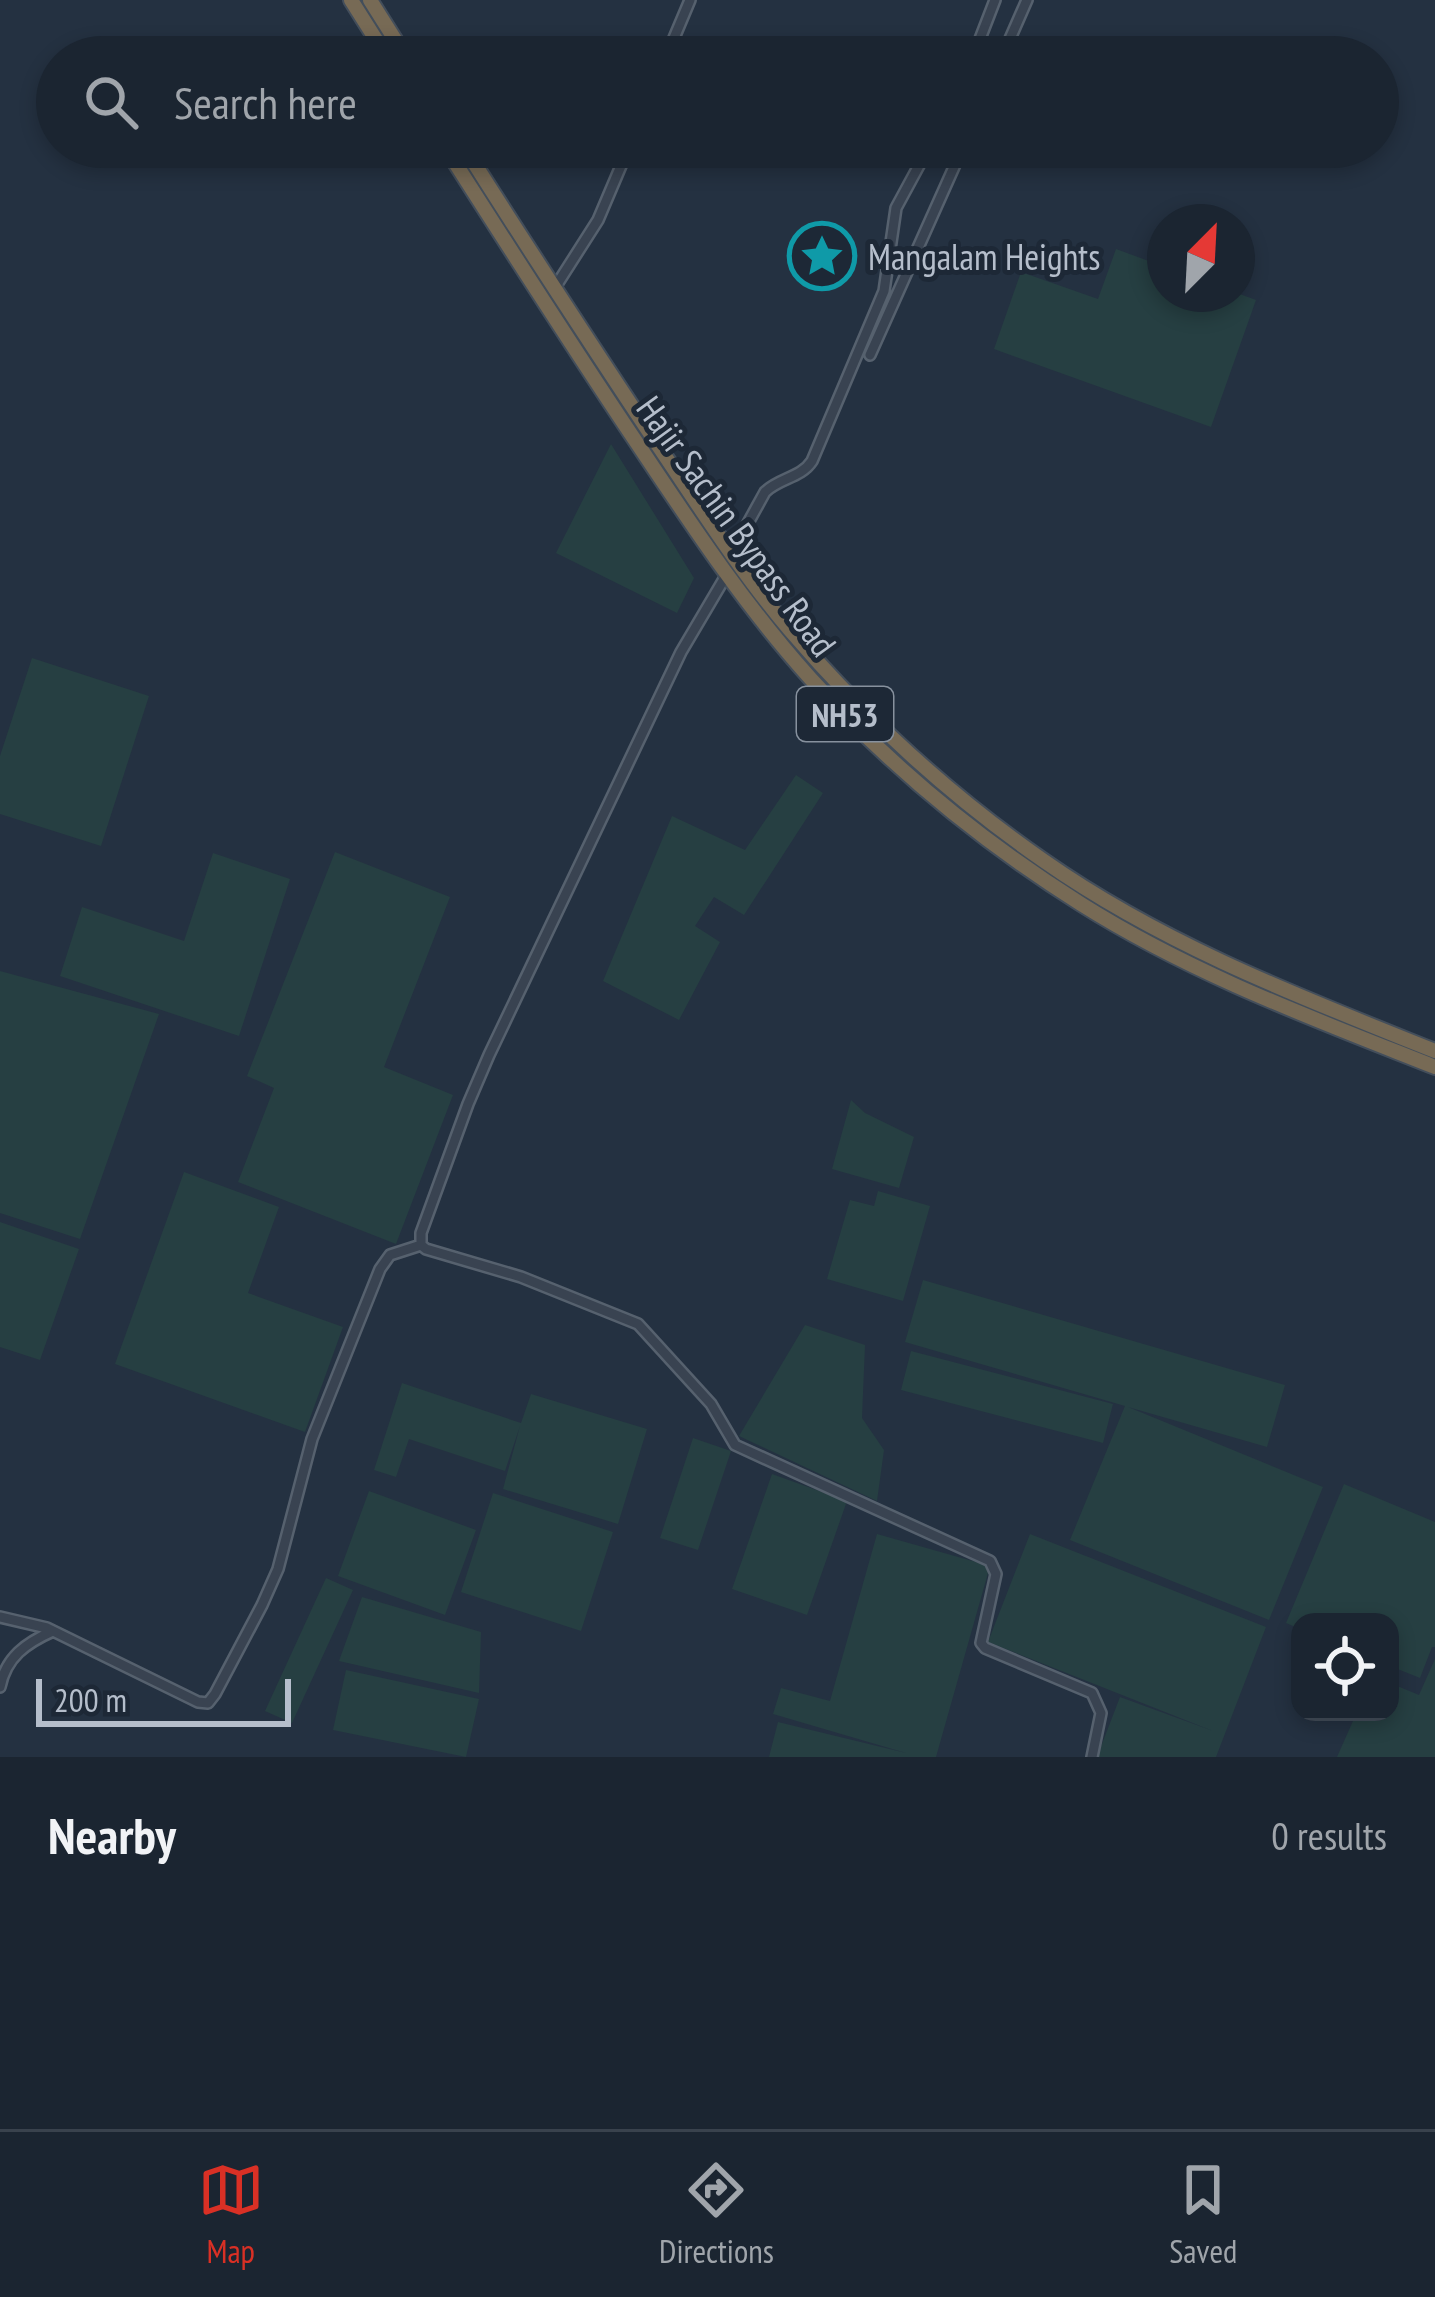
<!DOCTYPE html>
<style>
:root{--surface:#1b2531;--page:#28313d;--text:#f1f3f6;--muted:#a0a5ab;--line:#39424d;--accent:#d93025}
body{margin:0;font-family:"PT Sans Narrow",sans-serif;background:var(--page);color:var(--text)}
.controls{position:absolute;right:36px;bottom:36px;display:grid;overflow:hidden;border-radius:24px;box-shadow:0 6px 18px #0003}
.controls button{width:108px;height:108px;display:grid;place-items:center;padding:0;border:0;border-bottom:3px solid var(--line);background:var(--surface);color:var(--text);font:60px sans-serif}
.compass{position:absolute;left:1147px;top:204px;width:108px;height:108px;border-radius:50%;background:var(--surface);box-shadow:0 6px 18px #0003;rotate:24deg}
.scale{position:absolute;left:36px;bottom:30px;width:255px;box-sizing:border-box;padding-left:12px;border:6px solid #b5becb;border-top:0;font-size:33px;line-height:42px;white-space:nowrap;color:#b5becb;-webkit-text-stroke:9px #1d2836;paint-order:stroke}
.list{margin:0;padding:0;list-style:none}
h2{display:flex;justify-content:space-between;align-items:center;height:156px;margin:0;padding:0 48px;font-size:51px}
h2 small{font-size:39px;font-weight:400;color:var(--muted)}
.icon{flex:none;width:66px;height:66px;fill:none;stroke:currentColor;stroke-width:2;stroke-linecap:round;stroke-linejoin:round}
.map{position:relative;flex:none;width:1435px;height:1757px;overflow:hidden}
.search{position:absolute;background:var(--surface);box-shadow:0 6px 18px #0003;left:36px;right:36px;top:36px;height:132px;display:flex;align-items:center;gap:30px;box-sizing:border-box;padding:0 42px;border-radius:66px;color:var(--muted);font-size:45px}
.sheet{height:372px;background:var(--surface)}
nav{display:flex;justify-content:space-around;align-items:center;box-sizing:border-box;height:168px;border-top:3px solid var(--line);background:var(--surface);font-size:33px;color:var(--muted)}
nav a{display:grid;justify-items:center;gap:6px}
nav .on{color:var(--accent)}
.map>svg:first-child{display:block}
</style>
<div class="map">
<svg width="1435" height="1757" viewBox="0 0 1435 1757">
<rect width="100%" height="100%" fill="#243141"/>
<!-- green -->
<path fill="#263f42" d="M 1116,249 L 1165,267 L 1165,294 L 1237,293 L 1256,300 L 1211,427 L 994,349 L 1021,272 L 1098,299 Z
M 611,444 L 694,578 L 677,613 L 556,553 Z
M 32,658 L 149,696 L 101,846 L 0,814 L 0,756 Z
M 796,775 L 823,793 L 744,915 L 714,897 L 695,926 L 720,942 L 679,1020 L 603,981 L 672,816 L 745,850 Z
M 335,852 L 450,897 L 384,1067 L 453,1095 L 396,1244 L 238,1182 L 274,1088 L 247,1076 Z
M 213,853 L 290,879 L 239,1036 L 60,976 L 82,907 L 184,941 Z
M 0,971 L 159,1014 L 80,1239 L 0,1213 Z
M 851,1100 L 865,1113 L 914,1137 L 899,1188 L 832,1169 Z
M 184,1172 L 279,1207 L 248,1293 L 343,1327 L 305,1432 L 115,1364 Z
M 878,1191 L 930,1206 L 903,1301 L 827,1279 L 850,1200 L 874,1206 Z
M 0,1222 L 79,1249 L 40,1360 L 0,1347 Z
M 923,1280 L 1285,1385 L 1267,1447 L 1128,1407 L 1323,1487 L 1269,1620 L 1070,1540 L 1125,1406 L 905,1342 Z
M 805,1325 L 865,1345 L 862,1418 L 884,1450 L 877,1501 L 739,1436 Z
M 911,1351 L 1113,1404 L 1103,1443 L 901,1390 Z
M 402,1383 L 521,1423 L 531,1394 L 647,1429 L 618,1524 L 503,1489 L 520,1426 L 505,1471 L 409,1439 L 396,1477 L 374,1470 Z
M 693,1438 L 731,1451 L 698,1550 L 660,1538 Z
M 772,1474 L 847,1501 L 807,1615 L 732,1589 Z
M 1344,1484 L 1435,1522 L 1435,1647 L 1432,1647 L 1420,1678 L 1390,1666 L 1390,1622 L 1300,1622 L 1300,1629 L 1286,1623 Z
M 369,1491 L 476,1530 L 445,1615 L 338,1576 Z
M 493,1493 L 613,1532 L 581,1631 L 461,1592 Z
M 877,1534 L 990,1566 L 936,1757 L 769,1757 L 778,1722 L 906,1753 L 773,1714 L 781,1688 L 830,1701 Z
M 1030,1534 L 1266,1627 L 1216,1757 L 1097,1757 L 1120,1697 L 1213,1731 L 988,1642 Z
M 326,1578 L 353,1590 L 292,1723 L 265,1711 Z
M 362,1597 L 481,1632 L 479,1693 L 339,1661 Z
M 1435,1659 L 1435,1757 L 1337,1757 L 1357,1712 L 1390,1712 L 1390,1683 L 1419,1695 Z
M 346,1670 L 479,1699 L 466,1757 L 333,1730 Z"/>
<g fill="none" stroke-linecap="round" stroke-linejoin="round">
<!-- minor casing -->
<g stroke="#56616e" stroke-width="14">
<path id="minor" d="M 666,57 L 690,0
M 973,57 L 995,0
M 1002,57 L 1027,0
M 554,289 L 598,220 L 629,147
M 870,355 L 963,147
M 732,552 L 765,492 C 779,478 801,478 812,461 L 884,291 L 896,208 L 929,147
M 727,574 L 681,652 L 489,1055 L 468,1104 L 421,1233 L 421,1245 L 426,1249 L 521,1277 L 638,1324 L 711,1404 L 735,1445 L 990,1561 L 996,1574 L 981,1643 L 985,1648 L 1092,1693 L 1101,1713 L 1092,1757
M 0,1617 L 47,1628 L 198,1702 L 208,1703 L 215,1694 L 262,1605 L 278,1569 L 312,1439 L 380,1269 L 390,1255 L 421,1245
M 0,1687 C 6,1657 26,1643 53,1631"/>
</g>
<!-- highway casing -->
<g stroke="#434e5b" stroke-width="18">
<path id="highway" d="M 351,0 L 387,57
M 370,0 L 406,57
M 445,147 C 510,249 575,351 643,452 C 695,530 747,608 810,678 C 889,765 981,841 1081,904 C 1192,974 1314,1019 1435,1067
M 464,147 C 527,247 592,346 657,444 C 699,506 740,571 789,629 C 864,717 949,795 1044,861 C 1164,945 1300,997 1435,1051"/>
</g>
<!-- minor -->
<use href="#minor" stroke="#394351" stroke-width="9"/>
<!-- highway -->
<use href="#highway" stroke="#776a55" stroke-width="14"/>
</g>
<!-- icons -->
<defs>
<g id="sight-ring" transform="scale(3.45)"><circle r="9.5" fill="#1d2836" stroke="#0f9aa8" stroke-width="1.5"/><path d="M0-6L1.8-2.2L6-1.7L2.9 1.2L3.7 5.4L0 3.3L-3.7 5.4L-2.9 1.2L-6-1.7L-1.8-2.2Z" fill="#0f9aa8"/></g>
</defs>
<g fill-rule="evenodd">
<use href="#sight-ring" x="822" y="256"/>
</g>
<g text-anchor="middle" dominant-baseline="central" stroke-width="10" stroke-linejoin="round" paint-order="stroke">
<!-- shield labels -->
<rect fill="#1d2836" stroke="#87919e" stroke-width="3" x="797" y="687" width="96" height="54" rx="9"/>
<g font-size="33" font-weight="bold" fill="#b5becb">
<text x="845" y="714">NH53</text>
</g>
<!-- poi labels -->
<g font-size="36" fill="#b5becb" stroke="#1d2836" text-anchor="start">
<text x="868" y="256">Mangalam Heights</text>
</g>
<!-- street labels -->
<g font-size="36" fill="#b5becb" stroke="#1d2836">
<text transform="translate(737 526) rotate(54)">Hajir Sachin Bypass Road</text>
</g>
</g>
</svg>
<div class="controls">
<button><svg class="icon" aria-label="locate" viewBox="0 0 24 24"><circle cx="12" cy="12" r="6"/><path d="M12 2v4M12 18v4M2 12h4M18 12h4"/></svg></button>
</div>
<svg class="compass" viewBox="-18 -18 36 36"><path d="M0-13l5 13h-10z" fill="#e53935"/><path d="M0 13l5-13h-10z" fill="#a0a5ab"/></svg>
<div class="scale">200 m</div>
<div class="search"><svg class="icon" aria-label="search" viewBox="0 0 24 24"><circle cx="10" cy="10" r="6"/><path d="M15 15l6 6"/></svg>Search here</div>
</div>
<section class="sheet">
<h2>Nearby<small>0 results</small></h2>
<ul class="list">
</ul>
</section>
<nav>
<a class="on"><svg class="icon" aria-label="map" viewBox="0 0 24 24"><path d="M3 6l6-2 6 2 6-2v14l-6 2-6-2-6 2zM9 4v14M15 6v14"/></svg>Map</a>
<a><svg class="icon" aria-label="directions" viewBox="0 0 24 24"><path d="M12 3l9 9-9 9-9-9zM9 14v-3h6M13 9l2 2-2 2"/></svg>Directions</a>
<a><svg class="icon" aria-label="saved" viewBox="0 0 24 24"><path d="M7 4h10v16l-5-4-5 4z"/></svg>Saved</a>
</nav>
